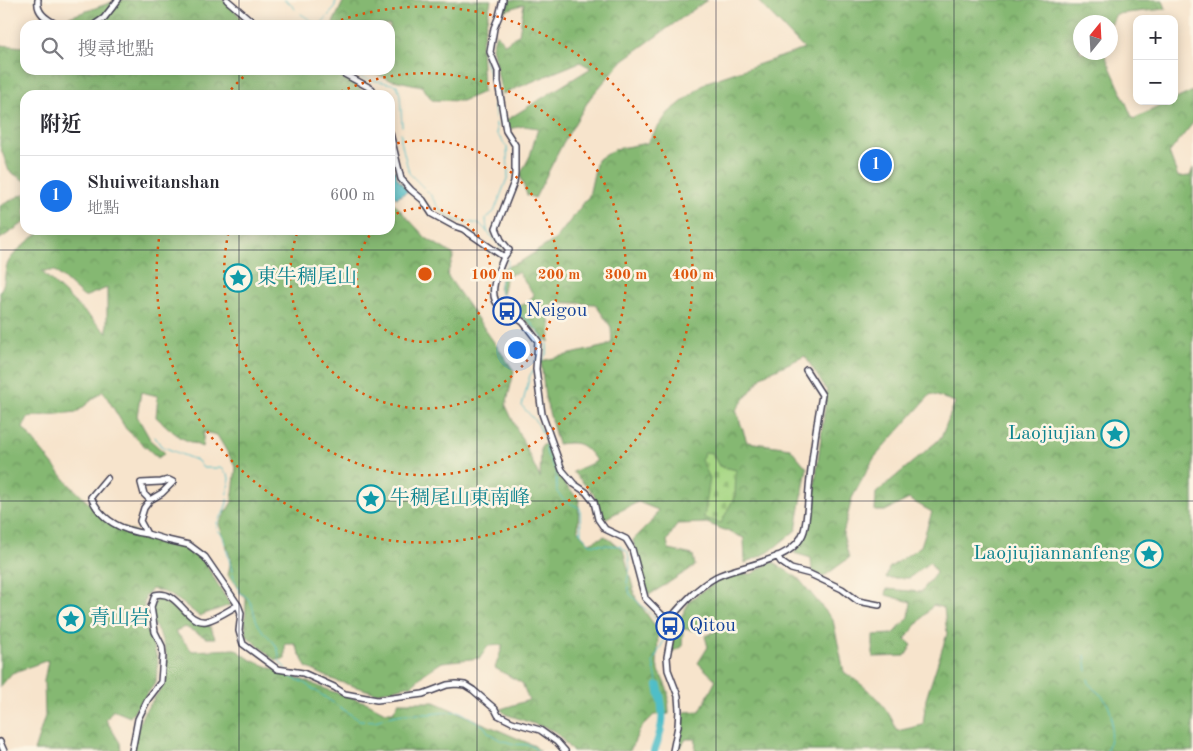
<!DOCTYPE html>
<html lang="zh-TW">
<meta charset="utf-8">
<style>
:root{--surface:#fff;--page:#f7f7f7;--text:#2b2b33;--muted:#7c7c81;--line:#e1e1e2;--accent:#1a73e8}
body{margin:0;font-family:"Old Standard TT","Noto Serif TC",serif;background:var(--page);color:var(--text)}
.controls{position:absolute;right:15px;top:15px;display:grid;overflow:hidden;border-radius:10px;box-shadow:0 2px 12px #0003}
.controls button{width:45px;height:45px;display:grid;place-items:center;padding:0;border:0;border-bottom:1px solid var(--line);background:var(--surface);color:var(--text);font:25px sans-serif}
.compass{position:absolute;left:1073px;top:15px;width:45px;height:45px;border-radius:50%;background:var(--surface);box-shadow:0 2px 12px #0003;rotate:18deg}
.you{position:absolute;left:516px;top:349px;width:18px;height:18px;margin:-12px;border:4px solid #fff;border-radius:50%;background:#1a73e8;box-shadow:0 0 0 8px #1a73e833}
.badge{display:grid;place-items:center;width:32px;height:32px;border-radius:50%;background:var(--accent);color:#fff;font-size:16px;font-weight:700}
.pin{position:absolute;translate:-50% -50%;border:2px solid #fff;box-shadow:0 1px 5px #0006}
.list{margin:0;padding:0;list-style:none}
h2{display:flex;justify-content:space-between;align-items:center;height:65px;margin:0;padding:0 20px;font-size:21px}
h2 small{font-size:16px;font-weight:400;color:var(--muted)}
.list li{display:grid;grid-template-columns:32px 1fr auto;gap:15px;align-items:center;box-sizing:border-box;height:80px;padding:0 20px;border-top:1px solid var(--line)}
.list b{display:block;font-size:19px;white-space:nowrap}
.list p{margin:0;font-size:16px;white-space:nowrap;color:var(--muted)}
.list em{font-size:16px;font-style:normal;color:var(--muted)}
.icon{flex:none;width:28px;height:28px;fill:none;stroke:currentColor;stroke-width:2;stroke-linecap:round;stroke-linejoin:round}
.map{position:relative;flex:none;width:1193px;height:751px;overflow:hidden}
.search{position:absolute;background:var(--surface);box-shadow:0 2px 12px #0003;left:20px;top:20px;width:375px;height:55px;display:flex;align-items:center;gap:12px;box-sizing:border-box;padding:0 18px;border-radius:15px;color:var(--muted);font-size:19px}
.panel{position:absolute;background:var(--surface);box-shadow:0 2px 12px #0003;left:20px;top:90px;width:375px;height:145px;border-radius:15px}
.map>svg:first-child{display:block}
</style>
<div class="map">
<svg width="1193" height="751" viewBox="0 0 1193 751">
<defs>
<pattern id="forest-crowns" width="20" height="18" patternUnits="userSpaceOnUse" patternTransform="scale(1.25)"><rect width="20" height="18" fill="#85b872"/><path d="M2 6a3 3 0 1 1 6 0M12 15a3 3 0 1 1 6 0" fill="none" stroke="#6c955f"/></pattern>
<pattern id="cemetery-stones" width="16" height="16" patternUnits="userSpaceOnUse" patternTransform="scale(1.25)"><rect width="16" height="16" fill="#a7d785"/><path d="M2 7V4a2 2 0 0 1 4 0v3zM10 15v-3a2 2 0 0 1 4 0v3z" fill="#8fb874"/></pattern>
</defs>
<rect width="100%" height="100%" fill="#fcf5e5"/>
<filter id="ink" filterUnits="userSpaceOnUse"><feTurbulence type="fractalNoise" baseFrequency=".02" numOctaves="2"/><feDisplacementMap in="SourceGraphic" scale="10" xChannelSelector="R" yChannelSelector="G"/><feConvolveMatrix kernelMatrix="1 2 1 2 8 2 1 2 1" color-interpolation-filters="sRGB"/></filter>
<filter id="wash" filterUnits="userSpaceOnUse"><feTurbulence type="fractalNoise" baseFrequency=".0096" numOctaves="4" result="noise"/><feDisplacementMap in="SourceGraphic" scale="20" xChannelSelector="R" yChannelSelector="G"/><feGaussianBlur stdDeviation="1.12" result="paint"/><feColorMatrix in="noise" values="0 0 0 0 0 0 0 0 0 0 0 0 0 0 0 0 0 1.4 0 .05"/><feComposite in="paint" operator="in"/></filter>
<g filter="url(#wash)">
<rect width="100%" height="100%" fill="#f7e4cc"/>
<!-- forest -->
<path fill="url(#forest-crowns)" stroke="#546d56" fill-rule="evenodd" d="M 118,0 L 227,0 L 246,25 L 56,25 L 58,21 Z
M 344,0 L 491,0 L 481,47 L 483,92 L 462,101 L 432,100 L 422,86 L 388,79 L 368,70 L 390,70 L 390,25 L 332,25 Z
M 504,0 L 707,0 L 623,60 L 590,98 L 563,143 L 535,198 L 527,195 L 520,175 L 530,156 L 538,128 L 524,126 L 508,129 L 505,121 L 591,68 L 580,62 L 502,94 L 492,47 L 496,33 L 505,44 L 519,34 L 524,4 L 501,12 Z
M 757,0 L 1163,0 L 1166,9 L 1116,14 L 1111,24 L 1110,22 L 1080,22 L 1080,52 L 1104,53 L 1133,119 L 1171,101 L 1174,101 L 1174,100 L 1193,91 L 1193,123 L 1169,153 L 1178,177 L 1190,176 L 1193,168 L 1193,751 L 695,751 L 696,739 L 686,739 L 680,748 L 677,748 L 684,712 L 700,711 L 716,680 L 698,663 L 708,647 L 705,636 L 718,630 L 713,625 L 701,631 L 683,629 L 682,647 L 671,652 L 675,629 L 690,600 L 727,574 L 752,574 L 771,561 L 798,578 L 833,620 L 844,672 C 867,688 887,703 897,731 L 923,725 L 926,699 L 947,634 L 944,608 L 933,605 L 905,639 L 912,645 L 905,656 L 873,657 L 873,635 L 893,634 L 909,617 L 911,602 L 886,595 L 887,589 L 921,592 L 936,573 L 930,562 L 909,578 L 886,578 L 889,568 L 921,546 L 932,512 L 909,499 L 885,511 L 875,511 L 876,493 L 941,438 L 955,402 L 931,394 L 874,458 L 852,498 L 843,534 L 849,558 L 823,577 L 812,571 L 811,558 L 794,553 L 809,530 L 827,391 L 805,356 L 763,375 L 736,410 L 747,442 L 790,448 L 807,468 L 796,530 L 769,552 L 745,563 L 744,538 L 707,523 L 677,524 L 667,541 L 669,550 L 693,555 L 695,566 L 649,595 L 637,565 L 633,540 L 653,520 L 658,510 L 638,502 L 604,519 L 593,493 L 573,472 L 597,461 C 582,444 582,441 558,444 L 545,398 L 541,361 L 606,346 L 612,342 L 611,327 L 595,304 L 554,302 L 548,311 L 551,327 L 549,342 L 511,308 L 525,304 L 534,295 L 518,272 L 506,276 L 502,294 L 499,290 L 503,268 L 520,262 L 556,239 L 589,196 L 597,160 L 615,149 L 647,143 L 668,113 L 707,82 L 804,49 Z
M 0,45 L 25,47 L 25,70 L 340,70 L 346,73 L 365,95 L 25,95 L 25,181 L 9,171 L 0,146 Z
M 25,193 L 25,222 L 0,239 L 0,206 Z
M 390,199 L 426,238 L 454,255 L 447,275 L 514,371 L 506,406 L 540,478 L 541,446 L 546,444 L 565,484 L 579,500 L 578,531 L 589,543 L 605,536 L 623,550 L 636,599 L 658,630 L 657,666 L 668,691 L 669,714 L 654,715 L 640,729 L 630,751 L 572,751 L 555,731 L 505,714 L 501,709 L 529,700 L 522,683 L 495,668 L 503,645 L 488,646 L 480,658 L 442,662 L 425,673 L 412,685 L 376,693 L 334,680 L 306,667 L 295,644 L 285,644 L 285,659 L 275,660 L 247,636 L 245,625 L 246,599 L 228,575 L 231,559 L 219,524 L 232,502 L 236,467 L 217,435 L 204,432 L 202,447 L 179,437 L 156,417 L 158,396 L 141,392 L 137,416 L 151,441 L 165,453 L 158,458 L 126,429 L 103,391 L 77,412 L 28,417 L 23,428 L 68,483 L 110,524 L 189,549 L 205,563 L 230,605 L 199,616 C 184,604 171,592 152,589 L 145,597 L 142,623 L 151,638 L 158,662 L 156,682 L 130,717 L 113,710 L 106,720 L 120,743 L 121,751 L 34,751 L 45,716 L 44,681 L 48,660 L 12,673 L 0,687 L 0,594 L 2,591 L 0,591 L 0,291 C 7,282 3,270 9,261 C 14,252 35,235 44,230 L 390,230 ZM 41,271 L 55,271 L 84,297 L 107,288 L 107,333 Z
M 157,597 L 195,623 L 210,626 L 215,638 L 207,638 L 185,627 L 175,631 L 192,651 L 235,649 L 251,660 L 331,691 L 368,703 L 385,712 L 393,712 L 399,702 L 434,702 L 535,746 L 540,751 L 132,751 L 134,738 L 143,714 L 165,683 L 167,656 L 160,634 L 152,622 L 151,612 Z"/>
<!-- cemetery -->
<path fill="url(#cemetery-stones)" stroke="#647c60" d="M 705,452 L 712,453 L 719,466 L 736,470 L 735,496 L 721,523 L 704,518 L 710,478 L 701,460 Z"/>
<!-- water -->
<path fill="#50bec8" stroke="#397082" d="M 395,170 L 397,178 L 408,191 L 396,198 L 390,190 L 390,172 Z"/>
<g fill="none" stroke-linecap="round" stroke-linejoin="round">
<!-- stream -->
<path stroke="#50bec8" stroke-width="1" d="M 284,0 L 290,3 L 295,9
M 301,14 L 318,25
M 320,25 L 334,9 L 336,0
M 485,42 L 484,54 L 491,81
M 351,70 L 362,78 L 397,85 L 400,95 L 402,126
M 401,133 L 401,141 L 409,173 L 430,194 L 440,210 L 455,220 L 480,224 L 499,244 L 503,252
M 487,232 L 486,218 L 494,212 L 508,176 L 507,147 L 497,134 L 492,88
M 507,259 L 508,262 L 500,284 L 502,302 L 508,309 L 529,320 L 547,344 L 547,353 L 539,364
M 534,370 L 530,375 L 522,406 L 538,424 L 545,439 L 547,455 L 556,471 L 557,492 L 564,500 L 580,508 L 581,534 L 590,544 L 620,546 L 628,552 L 630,568 L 627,583 L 630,594 L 664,627 L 664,640 L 653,662 L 658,686
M 155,437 L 161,446 L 198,461 L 203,468 L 220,468 L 224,470 L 225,473 L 228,474 L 229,478 L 227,503 L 223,514 L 217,523 L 217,529 L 223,536 L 234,579 L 240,593 C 254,599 252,612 258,624 C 266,639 280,640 279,661 L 286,669
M 1085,655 L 1087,671
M 288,672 L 289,676 L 304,683 L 359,720 L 375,721 L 387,717 L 403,714 L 428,714 L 459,711 L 484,726 L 488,732 L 501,740 L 514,744 L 530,745 L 538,751
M 1088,679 C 1089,686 1095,690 1100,694 C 1117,711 1112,731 1107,751"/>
<!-- river -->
<path stroke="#50bec8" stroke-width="8" d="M 654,751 C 664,725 665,714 658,686"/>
</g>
</g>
<g filter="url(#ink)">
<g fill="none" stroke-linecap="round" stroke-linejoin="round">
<!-- street casing -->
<g stroke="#423f51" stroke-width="8">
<path id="street" d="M 38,0 C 36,13 47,19 57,25
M 227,0 L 256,25
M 503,0 L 499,16 L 494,28 L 490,52 L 498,71 L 498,82 L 506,131 L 515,145 L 515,173 L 514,182 L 496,228 L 501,240 L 509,250 L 504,257
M 94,25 L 104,18 L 118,0
M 337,70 L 372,89 L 375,95
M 390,133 L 401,179 L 411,190 L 423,200 L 432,214 L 454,226 L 463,229 L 504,257 C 498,272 485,296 502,309 C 509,314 516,317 523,322 C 528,328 533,335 538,341 L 536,369 L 542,414 L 562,470 L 574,484 L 586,492 L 594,502 L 598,519 L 605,529 L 626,539 L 632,549 L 645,598 L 668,621 L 672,630 L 667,657 L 668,670 L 678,696 L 679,710 L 678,726 L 673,751
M 107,478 L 91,497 C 101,521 123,531 147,534
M 150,500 L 144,494 L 141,483 L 161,482 L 169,480 L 173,482 L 162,493 L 150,500 L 144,508 L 140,521 L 147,534 L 167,540 L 189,545 L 205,557 L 238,605 L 241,613 L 239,631 L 243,644 L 277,669 L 303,673 L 334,687 L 345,694 L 377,700 L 423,694 L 447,685 L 456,684 L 465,685 L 473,690 L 495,709 L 498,715 L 512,722 L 540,730 L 557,742 L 565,751
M 777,556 L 781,562 L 791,569 L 810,574 L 842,589 L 858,601 L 879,605
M 668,621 C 682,605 696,588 716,577 C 740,564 794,563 804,531 C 808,517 808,493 810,478 C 813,450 817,422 822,395 L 806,370
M 0,742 L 4,751
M 132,751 L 138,719 L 148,699 L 161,682 L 163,655 L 162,646 L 155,632 L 151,607 L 155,595 C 179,589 185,624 206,621 C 216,619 229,610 238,605"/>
</g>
<!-- street -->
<use href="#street" stroke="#fff" stroke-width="5"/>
</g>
</g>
<!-- grid -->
<path fill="none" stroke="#22223b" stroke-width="1" stroke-opacity="0.55" d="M 239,0 L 239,25M 477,0 L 477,751M 716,0 L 716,751M 954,0 L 954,751M 239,70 L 239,95M 239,230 L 239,751M 0,250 L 1193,250M 0,501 L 1193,501"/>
<!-- distance rings -->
<g fill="none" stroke="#de560e" stroke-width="2.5" stroke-dasharray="2.5 5">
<path d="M390 217A67 67 0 1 1 374 230"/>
<path d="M390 145A134 134 0 1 1 298 230"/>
<path d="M334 95A201 201 0 1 1 229 230"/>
<path d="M226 95A268 268 0 0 1 251 70M327 25A268 268 0 1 1 160 232"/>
</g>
<!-- icons -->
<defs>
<g id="sight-ring" transform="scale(1.4375)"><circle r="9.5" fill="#fcf5e5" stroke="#0f9aa8" stroke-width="1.5"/><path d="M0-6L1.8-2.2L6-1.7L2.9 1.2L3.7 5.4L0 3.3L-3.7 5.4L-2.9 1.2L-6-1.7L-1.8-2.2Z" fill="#0f9aa8"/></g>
<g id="bus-ring" transform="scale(1.4375)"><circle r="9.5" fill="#fcf5e5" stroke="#1a4fb4" stroke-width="1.5"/><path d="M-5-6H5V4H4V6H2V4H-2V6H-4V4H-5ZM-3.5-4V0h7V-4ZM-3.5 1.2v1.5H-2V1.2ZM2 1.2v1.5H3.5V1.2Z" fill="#1a4fb4"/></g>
</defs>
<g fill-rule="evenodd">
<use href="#sight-ring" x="238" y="278"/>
<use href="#bus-ring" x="507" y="311"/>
<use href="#sight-ring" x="1115" y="434"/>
<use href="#sight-ring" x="371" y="499"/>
<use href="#sight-ring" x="1149" y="554"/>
<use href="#sight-ring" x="71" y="619"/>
<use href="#bus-ring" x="670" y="626"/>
</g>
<g text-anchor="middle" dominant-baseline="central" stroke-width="5" stroke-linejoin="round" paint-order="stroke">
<!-- culture labels -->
<g font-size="20" fill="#0d838f" stroke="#fcf5e5" text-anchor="start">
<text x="257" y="278">東牛稠尾山</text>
<text x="1096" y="434" text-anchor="end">Laojiujian</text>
<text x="390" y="499">牛稠尾山東南峰</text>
<text x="1130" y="554" text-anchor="end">Laojiujiannanfeng</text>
<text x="90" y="619">青山岩</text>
</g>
<!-- transit labels -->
<g font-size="20" fill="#164399" stroke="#fcf5e5" text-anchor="start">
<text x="526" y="311">Neigou</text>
<text x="689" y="626">Qitou</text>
</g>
</g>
<circle cx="425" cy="274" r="8" fill="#de560e" stroke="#fcf5e5" stroke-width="2.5"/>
<g font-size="15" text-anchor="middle" font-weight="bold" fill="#de560e" stroke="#fcf5e5" stroke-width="5" stroke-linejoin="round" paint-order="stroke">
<text x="492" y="279">100 m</text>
<text x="559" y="279">200 m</text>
<text x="626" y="279">300 m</text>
<text x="693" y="279">400 m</text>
</g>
</svg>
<div class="controls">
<button>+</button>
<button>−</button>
</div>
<svg class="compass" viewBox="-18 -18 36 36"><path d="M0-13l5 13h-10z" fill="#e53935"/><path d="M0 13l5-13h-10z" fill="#7c7c81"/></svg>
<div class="you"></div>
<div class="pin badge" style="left:876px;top:165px">1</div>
<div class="search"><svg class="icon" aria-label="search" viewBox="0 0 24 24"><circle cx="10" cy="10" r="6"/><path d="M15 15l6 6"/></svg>搜尋地點</div>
<section class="panel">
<h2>附近<small></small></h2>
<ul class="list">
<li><span class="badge">1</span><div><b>Shuiweitanshan</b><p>地點</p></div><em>600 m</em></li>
</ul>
</section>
</div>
